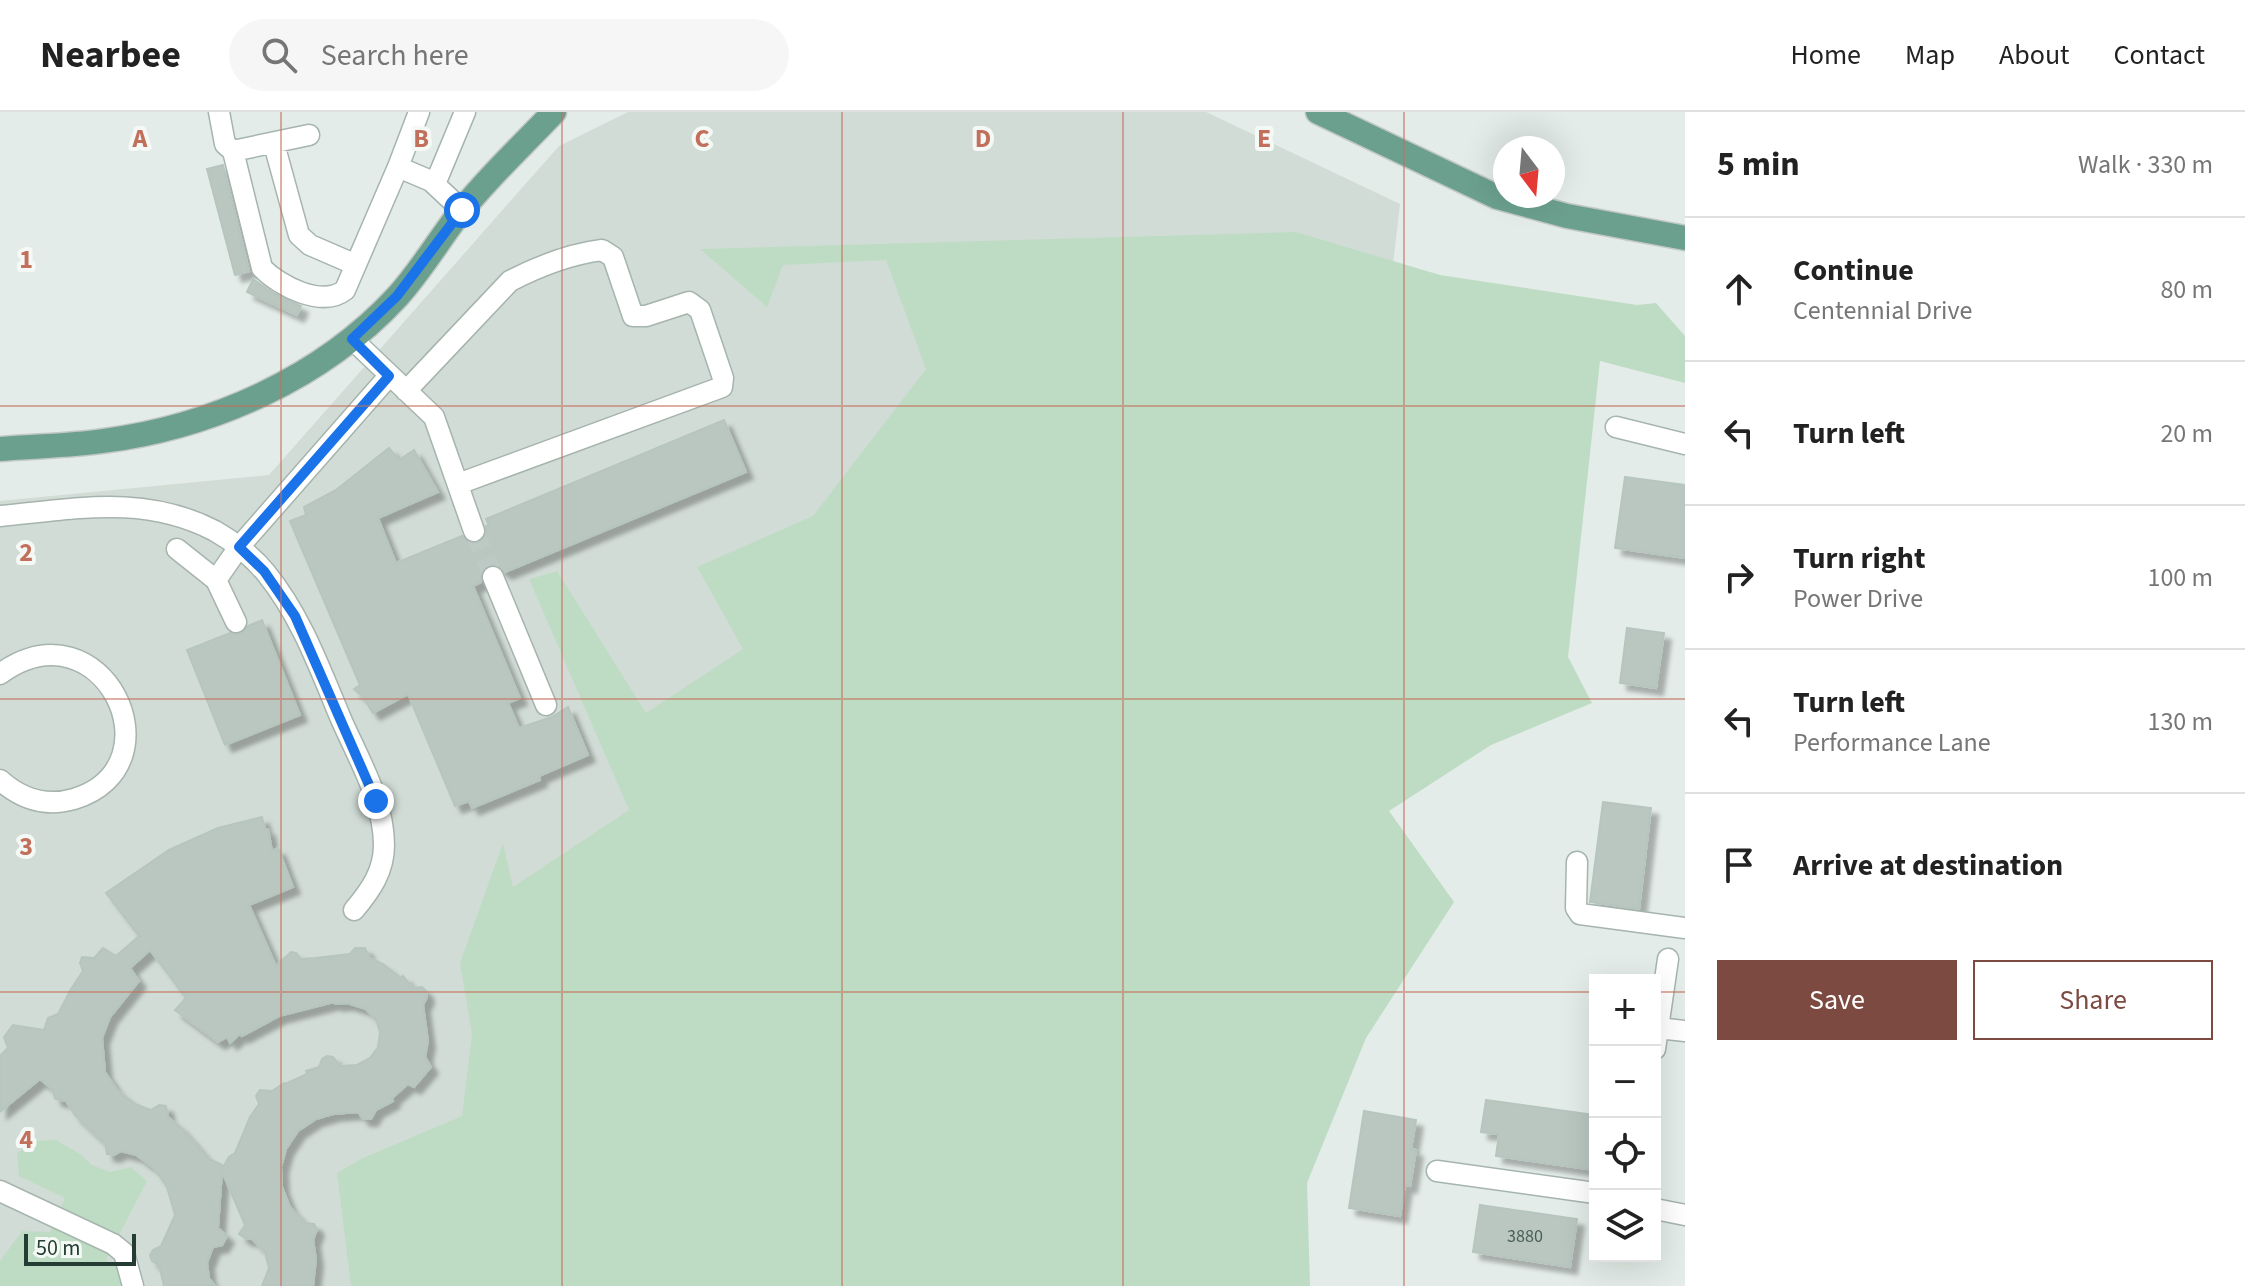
<!DOCTYPE html>
<meta charset="utf-8">
<style>
:root{--surface:#fff;--page:#f6f6f6;--text:#222;--muted:#767676;--line:#e0e0e0;--accent:#7c4a40}
body{margin:0;font-family:"Source Sans 3",sans-serif;background:var(--page);color:var(--text)}
.controls{position:absolute;right:24px;bottom:24px;display:grid;overflow:hidden;border-radius:0px;box-shadow:0 8px 32px #0002}
.controls button{width:72px;height:72px;display:grid;place-items:center;padding:0;border:0;border-bottom:2px solid var(--line);background:var(--surface);color:var(--text);font:40px sans-serif}
.compass{position:absolute;left:1493px;top:24px;width:72px;height:72px;border-radius:50%;background:var(--surface);box-shadow:0 8px 32px #0002;rotate:164deg}
.scale{position:absolute;left:24px;bottom:20px;width:112px;box-sizing:border-box;padding-left:8px;border:4px solid #243c34;border-top:0;font-size:22px;line-height:28px;white-space:nowrap;color:#243c34;-webkit-text-stroke:6px #f4f9f6;paint-order:stroke}
.stop{position:absolute;width:24px;height:24px;margin:-18px;border:6px solid #1a73e8;border-radius:50%;background:#fff}
.stop.end{background:#1a73e8;border-color:#fff;box-shadow:0 2px 8px #0008}
.list{margin:0;padding:0;list-style:none}
h2{display:flex;justify-content:space-between;align-items:center;height:104px;margin:0;padding:0 32px;font-size:34px}
h2 small{font-size:26px;font-weight:400;color:var(--muted)}
.list li{display:grid;grid-template-columns:52px 1fr auto;gap:24px;align-items:center;box-sizing:border-box;height:144px;padding:0 32px;border-top:2px solid var(--line)}
.list b{display:block;font-size:30px;white-space:nowrap}
.list p{margin:0;font-size:26px;white-space:nowrap;color:var(--muted)}
.list em{font-size:26px;font-style:normal;color:var(--muted)}
.actions{display:flex;gap:16px;padding:24px 32px}
.actions a{flex:1;padding:18px 0;border:2px solid var(--accent);border-radius:0px;text-align:center;font-size:28px;color:var(--accent)}
.actions .main{background:var(--accent);color:#fff}
.icon{flex:none;width:44px;height:44px;fill:none;stroke:currentColor;stroke-width:2;stroke-linecap:round;stroke-linejoin:round}
.map{position:relative;flex:none;width:1685px;height:1174px;overflow:hidden}
header{display:flex;align-items:center;gap:48px;box-sizing:border-box;height:112px;padding:0 40px;background:var(--surface);border-bottom:2px solid var(--line)}
header strong{font-size:38px}
nav{display:flex;gap:44px;margin-inline-start:auto;font-size:28px}
.search{width:560px;height:72px;background:var(--page);display:flex;align-items:center;gap:20px;box-sizing:border-box;padding:0 28px;border-radius:44px;color:var(--muted);font-size:30px}
main{display:flex}
aside{flex:1;background:var(--surface)}
.map>svg:first-child{display:block}
</style>
<header>
<strong>Nearbee</strong>
<div class="search"><svg class="icon" aria-label="search" viewBox="0 0 24 24"><circle cx="10" cy="10" r="6"/><path d="M15 15l6 6"/></svg>Search here</div>
<nav><a>Home</a><a>Map</a><a>About</a><a>Contact</a></nav>
</header>
<main>
<div class="map">
<svg width="1685" height="1174" viewBox="0 0 1685 1174">
<defs>
<filter id="shadow"><feDropShadow dx="7" dy="7" stdDeviation="2" flood-color="#0004"/></filter>
</defs>
<rect width="100%" height="100%" fill="#e3ece8"/>
<!-- built -->
<path fill="#d2dcd6" d="M 628,0 L 1206,0 L 1400,92 L 1275,1174 L 0,1174 L 0,389 L 269,363 L 559,34 Z"/>
<!-- green -->
<path fill="#bedcc4" d="M 1296,120 L 1440,163 L 1637,193 L 1656,191 L 1685,224 L 1685,271 L 1600,249 L 1568,545 L 1592,591 L 1491,633 L 1389,699 L 1454,790 L 1366,926 L 1307,1071 L 1310,1174 L 351,1174 L 337,1061 L 363,1046 L 462,1004 L 472,922 L 460,851 L 503,731 L 513,775 L 629,698 L 529,467 L 557,459 L 646,601 L 743,537 L 697,455 L 813,404 L 926,257 L 886,148 L 783,153 L 767,195 L 700,137 Z
M 56,1028 L 80,1042 L 92,1053 L 110,1060 L 131,1055 L 147,1069 L 106,1148 L 120,1156 L 122,1174 L 0,1174 L 0,1149 L 22,1119 L 50,1120 L 65,1086 L 19,1064 L 17,1041 L 36,1029 Z"/>
<!-- building -->
<path fill="#b9c7c0" stroke="#b6c5be" stroke-width="2" fill-rule="evenodd" filter="url(#shadow)" d="M 223,53 L 249,159 L 235,163 L 207,57 Z
M 253,167 L 273,181 L 301,194 L 297,203 L 247,180 Z
M 724,308 L 746,360 L 505,460 L 494,452 L 482,458 L 481,470 L 473,474 L 520,586 L 508,591 L 519,616 L 552,605 L 568,595 L 588,643 L 539,664 L 540,668 L 472,696 L 469,689 L 455,694 L 408,582 L 373,601 L 363,585 L 354,577 L 360,573 L 290,409 L 306,403 L 304,395 L 336,378 L 389,336 L 399,348 L 414,338 L 438,380 L 378,406 L 396,451 L 462,424 L 471,432 L 479,431 L 487,422 L 486,414 L 489,413 L 486,407 Z
M 1625,365 L 1685,373 L 1685,446 L 1615,436 Z
M 262,508 L 300,603 L 225,633 L 187,538 L 230,521 L 241,522 L 248,514 Z
M 1627,516 L 1664,521 L 1656,576 L 1620,571 Z
M 1603,690 L 1651,696 L 1639,797 L 1590,790 Z
M 262,705 L 265,717 L 268,717 L 272,739 L 278,736 L 293,775 L 249,793 L 276,854 L 291,840 L 296,841 L 301,847 L 315,846 L 350,842 L 355,836 L 365,836 L 370,846 L 383,852 L 401,866 L 403,864 L 413,876 L 422,875 L 426,879 L 427,885 L 423,893 L 428,929 L 425,945 L 431,955 L 414,975 L 408,972 L 392,986 L 393,989 L 376,998 L 371,1007 L 363,1007 L 358,1000 L 333,1002 L 316,1007 L 298,1019 L 286,1037 L 281,1055 L 282,1075 L 290,1095 L 304,1111 L 314,1112 L 317,1117 L 313,1128 L 316,1147 L 313,1174 L 262,1174 L 269,1156 L 265,1140 L 252,1127 L 246,1127 L 239,1122 L 245,1113 L 222,1059 L 218,1116 L 227,1124 L 222,1133 L 213,1135 L 207,1151 L 209,1166 L 215,1174 L 164,1174 L 159,1153 L 152,1149 L 150,1143 L 153,1138 L 161,1134 L 175,1103 L 167,1075 L 154,1056 L 136,1043 L 121,1039 L 114,1043 L 107,1042 L 105,1031 L 75,1003 L 66,989 L 55,987 L 53,978 L 40,967 L 0,1000 L 0,944 L 8,936 L 4,925 L 13,913 L 44,918 L 48,906 L 58,902 L 71,877 L 83,859 L 80,851 L 82,845 L 94,846 L 103,836 L 116,844 L 139,824 L 106,781 L 169,738 L 218,716 ZM 150,838 L 186,886 L 175,898 L 218,930 L 227,925 L 230,931 L 240,922 L 242,924 L 279,904 L 334,890 L 335,892 L 347,891 L 366,897 L 377,909 L 380,921 L 378,935 L 370,946 L 357,953 L 340,954 L 333,945 L 327,944 L 322,947 L 319,955 L 306,959 L 307,962 L 285,972 L 284,971 L 272,979 L 260,978 L 256,984 L 259,992 L 250,1005 L 235,1041 L 229,1045 L 222,1057 L 222,1053 L 207,1046 L 181,1016 L 168,1005 L 166,994 L 159,993 L 151,998 L 135,992 L 117,978 L 105,960 L 102,926 L 110,905 L 139,869 L 130,856 Z
M 1486,988 L 1595,1003 L 1595,1058 L 1496,1044 L 1499,1022 L 1481,1020 Z
M 1364,999 L 1416,1008 L 1411,1037 L 1416,1038 L 1410,1074 L 1405,1073 L 1400,1104 L 1349,1096 Z
M 1480,1093 L 1577,1107 L 1570,1155 L 1473,1140 Z"/>
<g fill="none" stroke-linecap="round" stroke-linejoin="round">
<!-- minor-tunnel -->
<path stroke="#bdc9c4" stroke-width="20" stroke-dasharray="20 10" stroke-linecap="butt" d="M 474,419 L 493,465"/>
<!-- minor casing -->
<g stroke="#a6b4ae" stroke-width="23">
<path id="minor" d="M 219,0 L 225,32 L 233,39 L 309,23
M 274,32 L 299,123 L 310,133 L 354,152
M 233,39 L 262,156 C 279,174 322,196 345,178 L 398,55 L 431,69 L 462,98
M 398,55 L 419,0
M 435,72 L 465,0
M 352,227 L 434,305 L 474,419
M 406,279 L 510,169 C 539,154 570,142 602,138 L 613,145 L 633,204 L 646,204 L 689,190 L 700,198 L 723,266 L 722,275 L 458,372
M 1616,315 L 1685,332
M 0,404 C 76,397 144,382 215,419 C 233,429 253,445 266,461 C 301,504 320,557 341,607 C 358,646 384,689 384,733 C 384,759 371,778 354,798
M 177,437 L 216,468 L 239,435 L 389,264
M 493,465 L 546,593
M 216,468 L 236,510
M 0,562 C 102,488 182,654 74,687 C 46,695 21,687 0,668
M 1577,750 L 1576,796 L 1580,802 L 1685,816
M 1658,916 L 1685,919
M 1655,937 L 1668,847
M 1437,1059 L 1595,1081
M 0,1079 L 113,1132 L 124,1141 L 133,1174
M 1655,1097 L 1685,1103"/>
</g>
<!-- major casing -->
<g stroke="#c2c8c6" stroke-width="27">
<path id="major" d="M 1318,0 L 1497,85 L 1567,104 L 1685,126
M 0,337 C 34,334 69,334 103,329 C 212,315 322,266 397,185 C 420,160 438,129 459,102 C 487,66 522,34 554,0"/>
</g>
<!-- minor -->
<use href="#minor" stroke="#fff" stroke-width="20"/>
<!-- major -->
<use href="#major" stroke="#6b9f8e" stroke-width="24"/>
</g>
<g fill="none" stroke-linecap="round" stroke-linejoin="round">
<!-- route -->
<path stroke="#1a73e8" stroke-width="10" d="M 376,689 L 295,504 L 264,459 L 239,435 L 389,264 L 352,227 L 397,184 L 462,98"/>
</g>
<!-- grid -->
<path fill="none" stroke="#c26f5b" stroke-width="2" stroke-opacity="0.55" d="M 281,0 L 281,1174M 562,0 L 562,1174M 842,0 L 842,1174M 1123,0 L 1123,1174M 1404,0 L 1404,1174M 0,294 L 1685,294M 0,587 L 1685,587M 0,880 L 1595,880M 1655,880 L 1685,880"/>
<g text-anchor="middle" dominant-baseline="central" stroke-width="8" stroke-linejoin="round" paint-order="stroke">
<!-- number labels -->
<g font-size="18" fill="#495f57">
<text x="1525" y="1124">3880</text>
</g>
</g>
<g font-size="26" text-anchor="middle" font-weight="bold" fill="#c26f5b" stroke="#f4f9f6" stroke-width="8" stroke-linejoin="round" paint-order="stroke">
<text x="140" y="35">A</text>
<text x="421" y="35">B</text>
<text x="702" y="35">C</text>
<text x="983" y="35">D</text>
<text x="1264" y="35">E</text>
<text x="26" y="156">1</text>
<text x="26" y="449">2</text>
<text x="26" y="743">3</text>
<text x="26" y="1036">4</text>
</g>
</svg>
<div class="controls">
<button>+</button>
<button>−</button>
<button><svg class="icon" aria-label="locate" viewBox="0 0 24 24"><circle cx="12" cy="12" r="6"/><path d="M12 2v4M12 18v4M2 12h4M18 12h4"/></svg></button>
<button><svg class="icon" aria-label="layers" viewBox="0 0 24 24"><path d="M12 4l9 5-9 5-9-5zM3 14l9 5 9-5"/></svg></button>
</div>
<svg class="compass" viewBox="-18 -18 36 36"><path d="M0-13l5 13h-10z" fill="#e53935"/><path d="M0 13l5-13h-10z" fill="#767676"/></svg>
<div class="scale">50 m</div>
<div class="stop" style="left:462px;top:98px"></div>
<div class="stop end" style="left:376px;top:689px"></div>
</div>
<aside>
<h2>5 min<small>Walk · 330 m</small></h2>
<ul class="list">
<li><svg class="icon" aria-label="ahead" viewBox="0 0 24 24"><path d="M12 20V5M6 11l6-6 6 6"/></svg><div><b>Continue</b><p>Centennial Drive</p></div><em>80 m</em></li>
<li><svg class="icon" aria-label="left" viewBox="0 0 24 24"><path d="M17 20v-9H6M10 6l-5 5 5 5"/></svg><div><b>Turn left</b></div><em>20 m</em></li>
<li><svg class="icon" aria-label="right" viewBox="0 0 24 24"><path d="M7 20v-9h11M14 6l5 5-5 5"/></svg><div><b>Turn right</b><p>Power Drive</p></div><em>100 m</em></li>
<li><svg class="icon" aria-label="left" viewBox="0 0 24 24"><path d="M17 20v-9H6M10 6l-5 5 5 5"/></svg><div><b>Turn left</b><p>Performance Lane</p></div><em>130 m</em></li>
<li><svg class="icon" aria-label="arrive" viewBox="0 0 24 24"><path d="M6 21V4h12l-3 4 3 4H6"/></svg><div><b>Arrive at destination</b></div></li>
</ul>
<div class="actions"><a class="main">Save</a><a>Share</a></div>
</aside>
</main>
